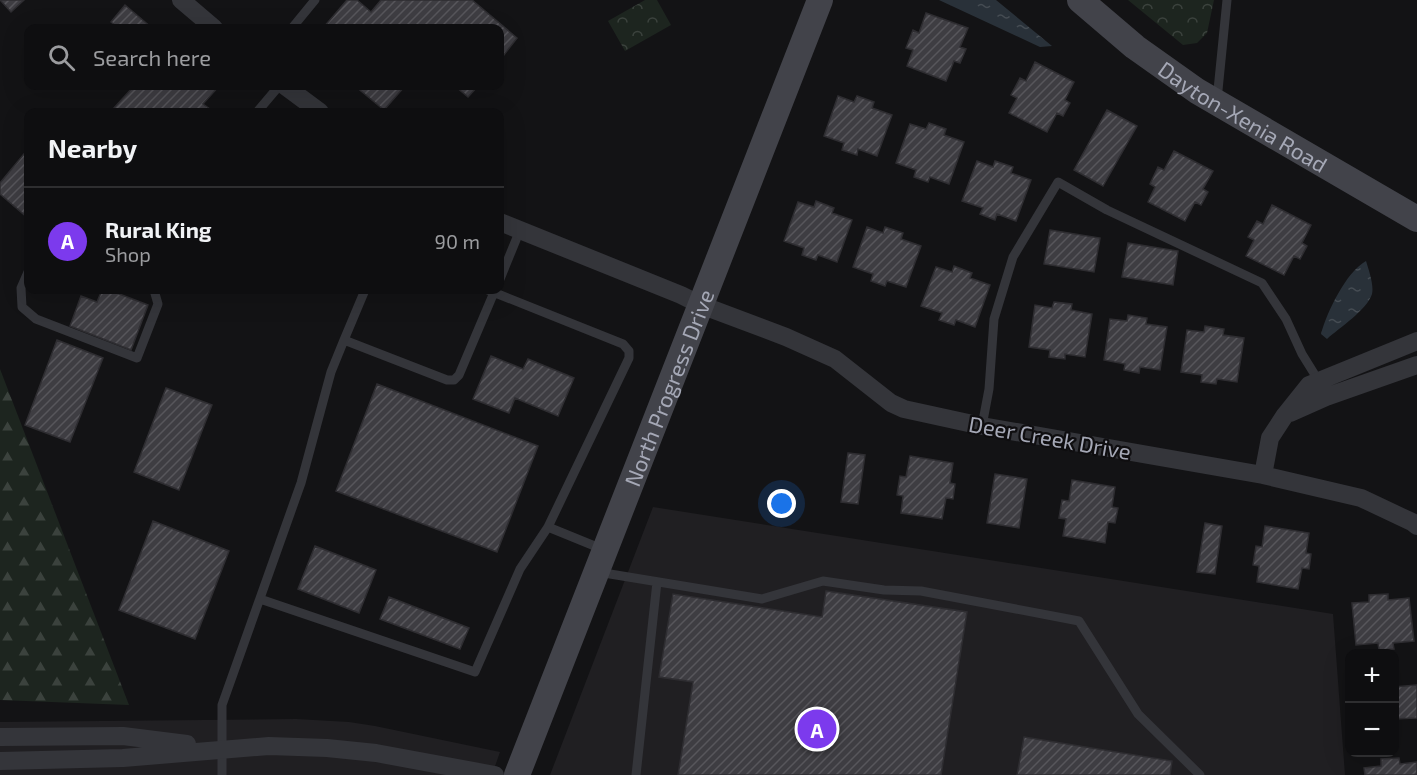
<!DOCTYPE html>
<meta charset="utf-8">
<style>
:root{--surface:#0e0e10;--page:#1c1c1e;--text:#f1f3f6;--muted:#9b9c9f;--line:#2e2e30;--accent:#7c3aed}
body{margin:0;font-family:"Exo 2",sans-serif;background:var(--page);color:var(--text)}
.controls{position:absolute;right:18px;bottom:18px;display:grid;overflow:hidden;border-radius:12px;box-shadow:0 6px 24px #0002}
.controls button{width:54px;height:54px;display:grid;place-items:center;padding:0;border:0;border-bottom:2px solid var(--line);background:var(--surface);color:var(--text);font:30px sans-serif}
.you{position:absolute;left:782px;top:504px;width:21px;height:21px;margin:-15px;border:4px solid #fff;border-radius:50%;background:#1a73e8;box-shadow:0 0 0 9px #1a73e833}
.badge{display:grid;place-items:center;width:39px;height:39px;border-radius:50%;background:var(--accent);color:#fff;font-size:20px;font-weight:700}
.pin{position:absolute;translate:-50% -50%;border:3px solid #fff;box-shadow:0 2px 6px #0006}
.list{margin:0;padding:0;list-style:none}
h2{display:flex;justify-content:space-between;align-items:center;height:78px;margin:0;padding:0 24px;font-size:26px}
h2 small{font-size:20px;font-weight:400;color:var(--muted)}
.list li{display:grid;grid-template-columns:39px 1fr auto;gap:18px;align-items:center;box-sizing:border-box;height:108px;padding:0 24px;border-top:2px solid var(--line)}
.list b{display:block;font-size:22px;white-space:nowrap}
.list p{margin:0;font-size:20px;white-space:nowrap;color:var(--muted)}
.list em{font-size:20px;font-style:normal;color:var(--muted)}
.icon{flex:none;width:33px;height:33px;fill:none;stroke:currentColor;stroke-width:2;stroke-linecap:round;stroke-linejoin:round}
.map{position:relative;flex:none;width:1417px;height:775px;overflow:hidden}
.search{position:absolute;background:var(--surface);box-shadow:0 6px 24px #0002;left:24px;top:24px;width:480px;height:66px;display:flex;align-items:center;gap:15px;box-sizing:border-box;padding:0 21px;border-radius:12px;color:var(--muted);font-size:22px}
.panel{position:absolute;background:var(--surface);box-shadow:0 6px 24px #0002;left:24px;top:108px;width:480px;height:186px;border-radius:12px}
.map>svg:first-child{display:block}
</style>
<div class="map">
<svg width="1417" height="775" viewBox="0 0 1417 775">
<defs>
<pattern id="forest-firs" width="22" height="20" patternUnits="userSpaceOnUse" patternTransform="scale(1.5)"><rect width="22" height="20" fill="#1d251f"/><path d="M5 1l3.5 6h-7zM16 11l3.5 6h-7z" fill="#3b423d"/></pattern>
<pattern id="park-crowns" width="20" height="18" patternUnits="userSpaceOnUse" patternTransform="scale(1.5)"><rect width="20" height="18" fill="#1d251f"/><path d="M2 6a3 3 0 1 1 6 0M12 15a3 3 0 1 1 6 0" fill="none" stroke="#3b423d"/></pattern>
<pattern id="water-ripples" width="26" height="14" patternUnits="userSpaceOnUse" patternTransform="scale(1.5)"><rect width="26" height="14" fill="#293139"/><path d="M2 4q2-2 4 0t4 0M15 11q2-2 4 0t4 0" fill="none" stroke="#454c53"/></pattern>
<pattern id="building-hatch" width="6" height="6" patternUnits="userSpaceOnUse" patternTransform="scale(1.5)"><rect width="6" height="6" fill="#3e3d42"/><path d="M-1 1l2-2M0 6l6-6M5 7l2-2" fill="none" stroke="#57565b"/></pattern>
</defs>
<rect width="100%" height="100%" fill="#131315"/>
<!-- built -->
<path fill="#201f22" d="M 653,507 L 1333,614 L 1345,775 L 550,775 Z
M 296,719 L 349,722 L 375,726 L 500,752 L 492,775 L 0,775 L 0,722 Z"/>
<!-- forest -->
<path fill="url(#forest-firs)" d="M 0,369 L 129,705 L 0,700 Z"/>
<!-- park -->
<path fill="url(#park-crowns)" d="M 645,0 L 657,0 L 671,25 L 625,51 L 608,21 Z
M 1128,0 L 1214,0 L 1207,33 L 1197,43 L 1183,45 Z"/>
<!-- water -->
<path fill="url(#water-ripples)" d="M 939,0 L 996,0 L 1052,46 L 1040,47 Z
M 1366,261 C 1369,271 1374,285 1372,294 C 1367,310 1339,328 1327,339 L 1321,334 C 1327,312 1346,272 1366,261 Z"/>
<!-- building -->
<path fill="url(#building-hatch)" stroke="#2e2d31" stroke-width="1.5" d="M 0,0 L 24,0 L 11,12 Z
M 347,0 L 357,0 L 371,12 L 381,0 L 472,0 L 517,38 L 500,60 L 500,28 L 323,28 Z
M 125,5 L 152,28 L 118,28 L 111,22 Z
M 926,13 L 968,28 L 960,47 L 966,49 L 960,63 L 954,61 L 946,81 L 907,66 L 913,50 L 906,48 L 913,30 L 919,33 Z
M 1035,62 L 1074,82 L 1065,100 L 1070,103 L 1063,116 L 1057,113 L 1047,132 L 1009,113 L 1017,98 L 1011,95 L 1020,78 L 1026,81 Z
M 134,86 L 219,86 L 203,104 L 214,112 L 115,112 L 112,110 Z
M 355,86 L 405,86 L 384,110 Z
M 455,86 L 478,86 L 468,97 Z
M 838,96 L 854,102 L 857,96 L 874,102 L 872,108 L 892,115 L 877,156 L 858,149 L 857,155 L 842,150 L 844,143 L 824,136 Z
M 1107,110 L 1137,126 L 1103,186 L 1074,170 Z
M 929,123 L 946,129 L 944,135 L 964,142 L 949,184 L 930,177 L 928,182 L 914,177 L 916,170 L 896,163 L 910,124 L 926,129 Z
M 28,149 L 28,218 L 0,194 L 0,183 Z
M 1174,151 L 1213,171 L 1203,189 L 1208,192 L 1201,205 L 1195,202 L 1185,221 L 1148,202 L 1155,187 L 1150,184 L 1158,167 L 1164,170 Z
M 977,161 L 993,167 L 995,161 L 1013,167 L 1011,173 L 1031,180 L 1016,221 L 997,214 L 995,220 L 980,214 L 983,208 L 962,201 Z
M 816,201 L 834,208 L 832,213 L 852,220 L 837,262 L 818,255 L 816,260 L 802,255 L 804,248 L 784,241 L 798,202 L 814,207 Z
M 1272,205 L 1311,225 L 1302,243 L 1307,246 L 1300,259 L 1294,256 L 1284,275 L 1246,256 L 1254,240 L 1248,237 L 1257,221 L 1263,224 Z
M 867,227 L 883,233 L 885,227 L 903,233 L 901,239 L 921,246 L 906,287 L 887,281 L 885,286 L 871,281 L 873,274 L 853,267 Z
M 1050,230 L 1100,238 L 1094,272 L 1044,264 Z
M 1128,243 L 1178,251 L 1173,285 L 1122,277 Z
M 954,266 L 972,273 L 970,278 L 990,285 L 975,327 L 956,320 L 954,325 L 939,320 L 942,313 L 921,306 L 936,267 L 952,272 Z
M 102,290 L 109,290 L 148,305 L 131,350 L 70,326 L 81,296 L 97,302 Z
M 1054,302 L 1072,304 L 1071,310 L 1092,314 L 1085,357 L 1065,354 L 1065,359 L 1049,357 L 1050,350 L 1029,347 L 1035,305 L 1052,308 Z
M 1128,315 L 1147,318 L 1146,324 L 1167,327 L 1160,370 L 1140,367 L 1139,373 L 1124,370 L 1125,364 L 1104,360 L 1110,319 L 1127,321 Z
M 1205,326 L 1224,329 L 1223,335 L 1244,338 L 1237,382 L 1217,379 L 1216,384 L 1201,382 L 1202,375 L 1181,372 L 1187,330 L 1204,332 Z
M 57,340 L 103,358 L 70,442 L 25,425 Z
M 491,356 L 523,369 L 528,359 L 574,378 L 558,416 L 515,398 L 509,413 L 473,399 Z
M 377,384 L 538,446 L 497,552 L 336,491 Z
M 166,388 L 212,405 L 179,490 L 134,472 Z
M 848,453 L 865,455 L 858,504 L 841,502 Z
M 910,456 L 953,463 L 950,483 L 955,484 L 953,499 L 946,498 L 942,519 L 901,513 L 903,496 L 897,495 L 900,476 L 906,477 Z
M 995,474 L 1027,479 L 1019,528 L 987,523 Z
M 1072,480 L 1115,487 L 1112,507 L 1118,508 L 1115,523 L 1108,522 L 1105,543 L 1063,536 L 1066,519 L 1059,518 L 1062,500 L 1069,501 Z
M 153,521 L 229,551 L 195,639 L 119,610 Z
M 1205,523 L 1222,526 L 1215,574 L 1197,572 Z
M 1265,526 L 1309,533 L 1306,553 L 1311,554 L 1309,569 L 1302,568 L 1298,589 L 1257,582 L 1259,566 L 1253,565 L 1256,546 L 1262,547 Z
M 315,546 L 376,570 L 359,613 L 298,589 Z
M 826,591 L 967,612 L 941,775 L 678,775 L 693,682 L 659,677 L 673,594 L 822,617 Z
M 1388,594 L 1388,600 L 1409,598 L 1414,641 L 1393,643 L 1394,649 L 1379,650 L 1378,643 L 1356,645 L 1352,603 L 1369,602 L 1369,595 Z
M 389,597 L 469,628 L 460,649 L 380,619 Z
M 1417,685 L 1417,718 L 1394,719 L 1394,687 Z
M 1024,737 L 1172,761 L 1170,775 L 1017,775 Z
M 1399,758 L 1400,764 L 1417,762 L 1417,775 L 1365,775 L 1364,768 L 1381,766 L 1381,759 Z"/>
<g fill="none" stroke-linecap="round" stroke-linejoin="round">
<!-- lane -->
<path stroke="#34353a" stroke-width="9" d="M 292,28 L 315,0
M 1217,100 L 1227,0
M 257,112 L 279,86
M 28,272 L 21,288 L 22,307 L 36,319 L 137,358 L 158,304 L 154,290
M 500,279 L 520,230
M 365,290 L 344,340 L 447,380 L 454,380 L 459,375 L 495,290
M 488,290 L 623,344 L 629,351 L 629,358 L 548,527 L 602,549
M 982,426 L 989,389 L 994,319 L 1013,257 L 1058,182 L 1107,210 L 1262,283 L 1286,319 L 1302,354 L 1320,383
M 598,572 L 762,599 L 823,581 L 884,590 L 921,591 L 1079,621 L 1138,714 L 1200,775
M 260,599 L 475,672 L 520,569 L 548,527
M 222,775 L 222,705 L 301,483 L 331,372 L 344,340
M 636,775 L 657,582"/>
<!-- street -->
<path stroke="#34353a" stroke-width="18" d="M 181,0 L 214,28
M 285,86 L 320,112
M 500,222 L 681,295 L 701,305 L 786,337 L 835,359 L 891,403 L 904,409 L 982,426 L 1263,475 L 1361,498 L 1412,522 L 1417,526
M 1290,413 L 1326,397 L 1417,365
M 1263,475 L 1270,438 L 1285,415 L 1309,385 L 1417,341
M 0,737 L 123,736 L 187,744
M 0,761 L 123,758 L 269,746 L 327,748 L 376,753 L 495,775"/>
<!-- secondary -->
<g stroke="#42434a" stroke-width="26">
<path id="s1" d="M 1080,0 L 1135,47 L 1197,91 L 1417,219"/>
<path id="s2" d="M 517,775 L 820,0"/>
</g>
</g>
<g text-anchor="middle" dominant-baseline="central" stroke-width="4.5" stroke-linejoin="round" paint-order="stroke">
<!-- street labels -->
<g font-size="22" fill="#a5a8b6" stroke="#0f0e10">
<text stroke="none"><textPath href="#s1" startOffset="201">Dayton-Xenia Road</textPath></text>
<text stroke="none"><textPath href="#s2" startOffset="416">North Progress Drive</textPath></text>
<text transform="translate(1050 437) rotate(10)">Deer Creek Drive</text>
</g>
</g>
</svg>
<div class="controls">
<button>+</button>
<button>−</button>
</div>
<div class="you"></div>
<div class="pin badge" style="left:817px;top:729px">A</div>
<div class="search"><svg class="icon" aria-label="search" viewBox="0 0 24 24"><circle cx="10" cy="10" r="6"/><path d="M15 15l6 6"/></svg>Search here</div>
<section class="panel">
<h2>Nearby<small></small></h2>
<ul class="list">
<li><span class="badge">A</span><div><b>Rural King</b><p>Shop</p></div><em>90 m</em></li>
</ul>
</section>
</div>
